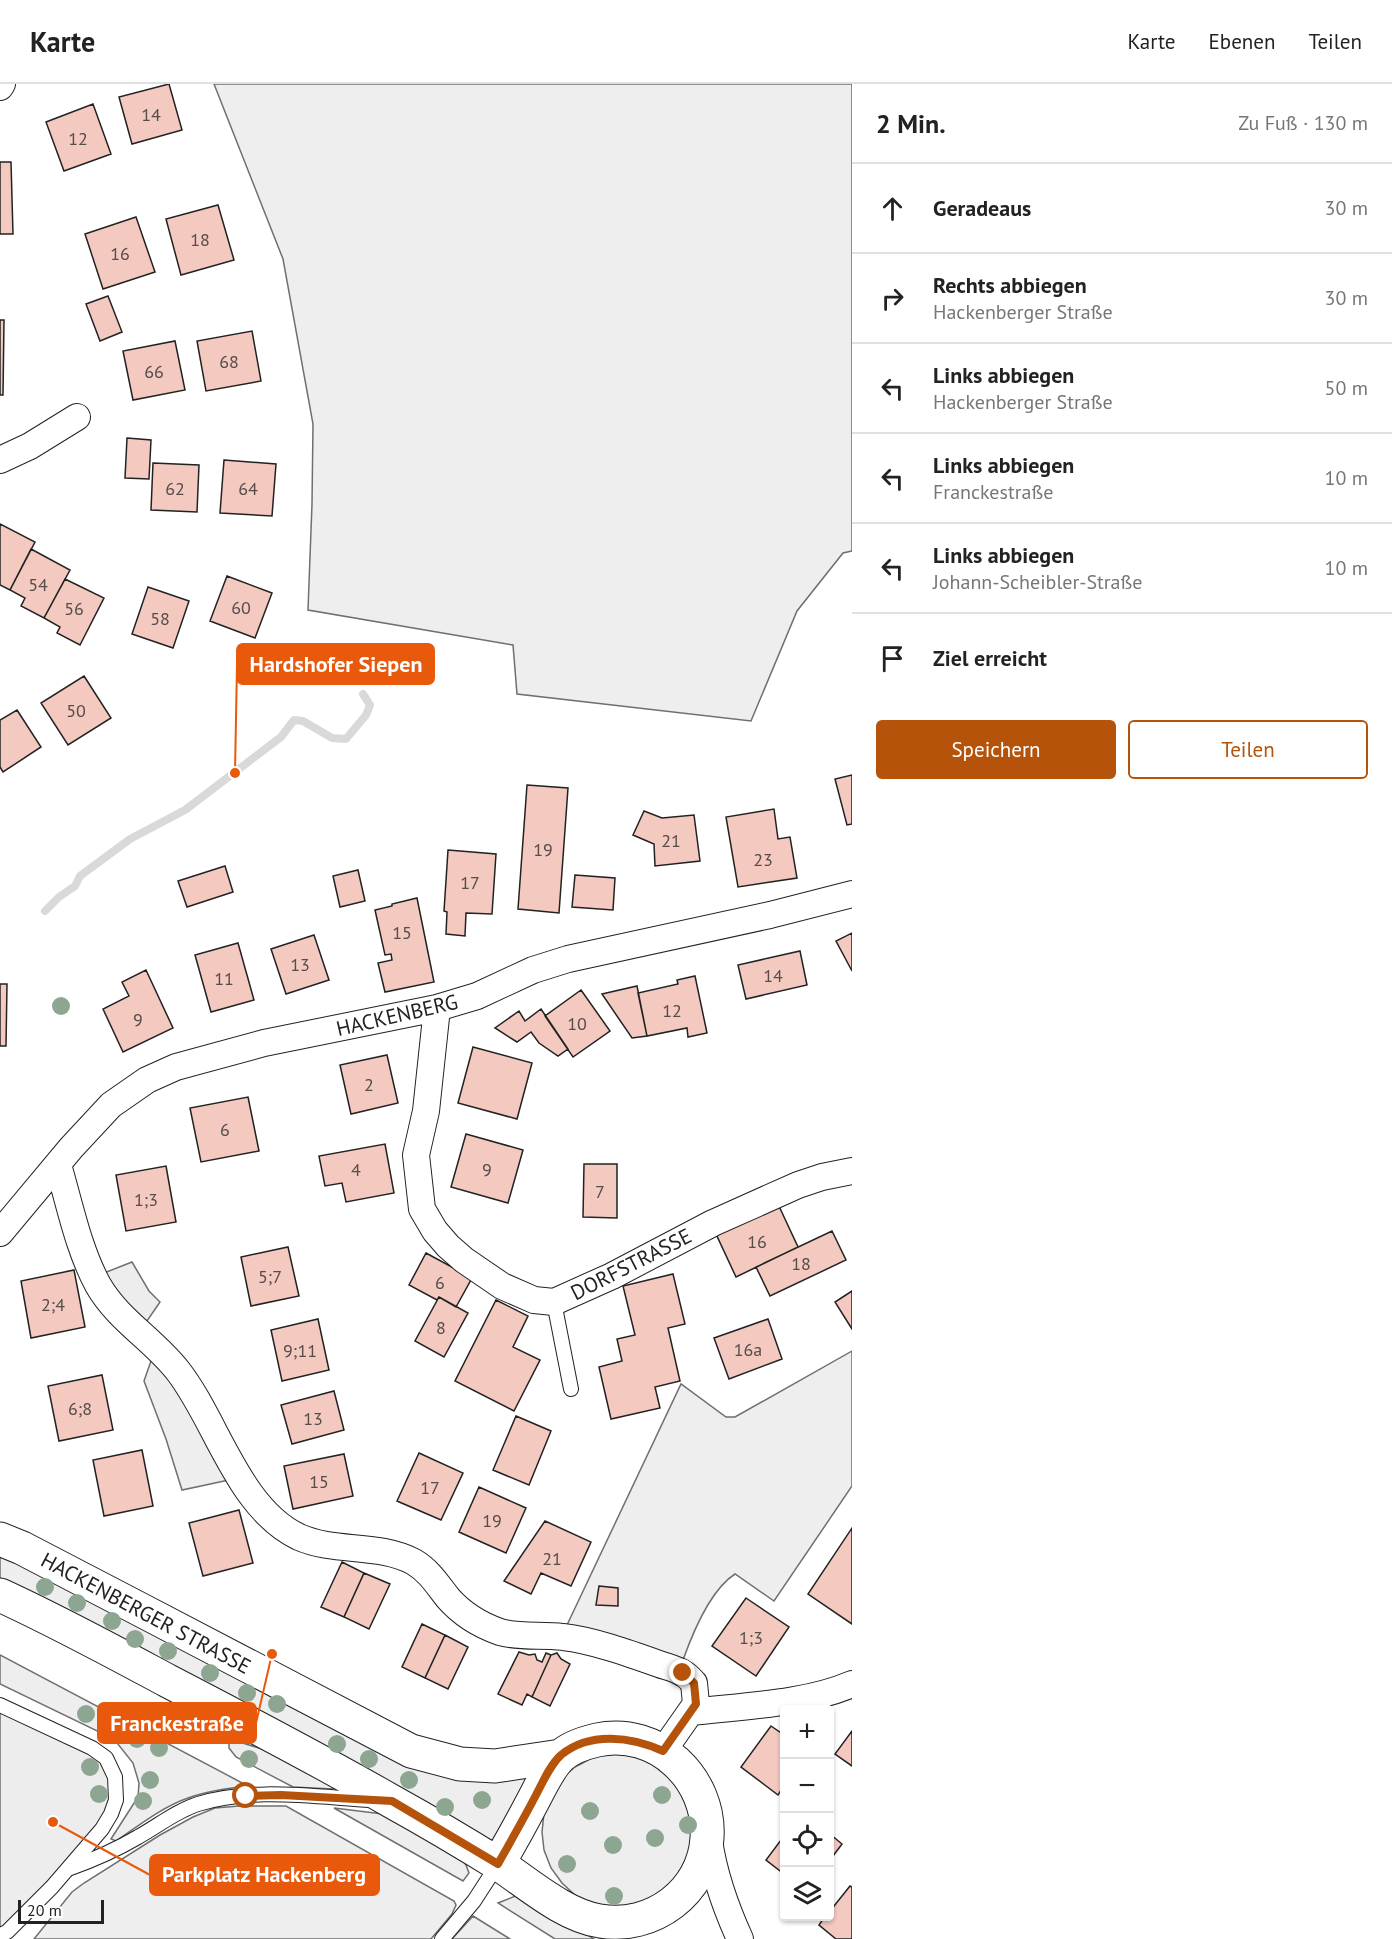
<!DOCTYPE html>
<html lang="de">
<meta charset="utf-8">
<style>
:root{--surface:#fff;--page:#f2f2f2;--text:#222;--muted:#767676;--line:#e0e0e0;--accent:#b45309}
body{margin:0;font-family:"PT Sans",sans-serif;background:var(--page);color:var(--text)}
.controls{position:absolute;right:18px;bottom:18px;display:grid;overflow:hidden;border-radius:6px;box-shadow:0 2px 4px #0004}
.controls button{width:54px;height:54px;display:grid;place-items:center;padding:0;border:0;border-bottom:2px solid var(--line);background:var(--surface);color:var(--text);font:30px sans-serif}
.scale{position:absolute;left:18px;bottom:15px;width:86px;box-sizing:border-box;padding-left:6px;border:3px solid #222;border-top:0;font-size:16px;line-height:21px;white-space:nowrap;color:#222;-webkit-text-stroke:4px #fff;paint-order:stroke}
.stop{position:absolute;width:18px;height:18px;margin:-14px;border:4px solid #b45309;border-radius:50%;background:#fff}
.stop.end{background:#b45309;border-color:#fff;box-shadow:0 2px 6px #0008}
.list{margin:0;padding:0;list-style:none}
h2{display:flex;justify-content:space-between;align-items:center;height:78px;margin:0;padding:0 24px;font-size:26px}
h2 small{font-size:20px;font-weight:400;color:var(--muted)}
.list li{display:grid;grid-template-columns:39px 1fr auto;gap:18px;align-items:center;box-sizing:border-box;height:90px;padding:0 24px;border-top:2px solid var(--line)}
.list b{display:block;font-size:22px;white-space:nowrap}
.list p{margin:0;font-size:20px;white-space:nowrap;color:var(--muted)}
.list em{font-size:20px;font-style:normal;color:var(--muted)}
.actions{display:flex;gap:12px;padding:18px 24px}
.actions a{flex:1;padding:14px 0;border:2px solid var(--accent);border-radius:6px;text-align:center;font-size:21px;color:var(--accent)}
.actions .main{background:var(--accent);color:#fff}
.icon{flex:none;width:33px;height:33px;fill:none;stroke:currentColor;stroke-width:2;stroke-linecap:round;stroke-linejoin:round}
.map{position:relative;flex:none;width:852px;height:1855px;overflow:hidden}
header{display:flex;align-items:center;gap:36px;box-sizing:border-box;height:84px;padding:0 30px;background:var(--surface);border-bottom:2px solid var(--line)}
header strong{font-size:28px}
nav{display:flex;gap:33px;margin-inline-start:auto;font-size:21px}
main{display:flex}
aside{flex:1;background:var(--surface)}
.map>svg:first-child{display:block}
</style>
<header>
<strong>Karte</strong>
<nav><a>Karte</a><a>Ebenen</a><a>Teilen</a></nav>
</header>
<main>
<div class="map">
<svg width="852" height="1855" viewBox="0 0 852 1855">
<rect width="100%" height="100%" fill="#fff"/>
<!-- green -->
<path fill="#eee" stroke="#6f6f6f" stroke-width="1.5" d="M 214,0 L 852,0 L 852,467 L 843,469 L 797,527 L 751,637 L 517,610 L 513,561 L 308,526 L 312,420 L 313,340 L 283,175 Z
M 852,1267 L 852,1402 L 774,1517 L 735,1490 C 710,1506 693,1548 683,1576 L 567,1541 L 681,1300 L 726,1333 L 735,1333 Z
M 152,1274 L 167,1288 L 229,1396 L 182,1406 L 166,1355 L 144,1297 Z
M 0,1470 L 390,1674 L 529,1694 L 493,1756 L 490,1756 L 68,1526 L 0,1494 Z
M 0,1571 L 248,1702 C 228,1704 207,1707 188,1714 C 162,1723 138,1742 116,1757 L 111,1755 L 138,1713 L 139,1699 L 133,1679 L 114,1655 L 0,1600 Z
M 229,1656 L 233,1656 L 278,1670 L 336,1702 L 332,1705 L 293,1703 L 236,1673 L 229,1664 Z
M 610,1669 L 648,1673 L 679,1694 L 699,1746 L 680,1798 L 631,1825 L 593,1820 L 576,1812 L 562,1799 L 551,1784 L 544,1766 L 542,1748 L 544,1729 L 561,1695 L 575,1683 L 592,1674 Z
M 239,1722 L 286,1722 L 454,1817 L 456,1821 L 452,1830 L 431,1855 L 34,1855 L 72,1808 L 84,1799 L 160,1751 L 193,1733 L 215,1724 Z
M 334,1724 L 383,1730 L 460,1772 L 466,1781 L 469,1789 L 463,1797 Z
M 523,1809 L 594,1855 L 555,1855 L 498,1819 Z
M 473,1832 L 510,1855 L 452,1855 Z"/>
<!-- parking -->
<path fill="#ededed" stroke="#6f6f6f" stroke-width="1.5" d="M 132,1178 L 149,1207 L 160,1218 L 147,1237 L 123,1218 L 104,1189 Z
M 0,1621 L 110,1681 L 111,1730 L 0,1851 Z"/>
<g fill="none" stroke-linecap="round" stroke-linejoin="round">
<!-- stream -->
<path stroke="#d9d9d9" stroke-width="8" d="M 45,827 L 59,813 L 75,802 L 80,792 L 130,755 L 185,726 L 281,653 L 294,636 L 303,637 L 332,654 L 346,655 L 366,631 L 370,621 L 363,610"/>
</g>
<!-- building -->
<path fill="#f3c9c0" stroke="#222" stroke-width="1.5" d="M 169,0 L 182,46 L 132,60 L 119,13 Z
M 93,20 L 111,70 L 64,87 L 46,38 Z
M 0,78 L 11,78 L 13,150 L 0,150 Z
M 218,121 L 234,176 L 181,191 L 166,135 Z
M 136,133 L 155,188 L 103,205 L 85,150 Z
M 108,212 L 122,248 L 100,257 L 86,220 Z
M 0,236 L 4,236 L 3,311 L 0,311 Z
M 252,247 L 261,297 L 206,307 L 197,257 Z
M 175,257 L 185,306 L 133,316 L 123,267 Z
M 127,354 L 151,356 L 149,395 L 125,394 Z
M 224,376 L 276,380 L 272,432 L 220,429 Z
M 153,379 L 199,381 L 197,428 L 151,426 Z
M 0,440 L 35,458 L 10,506 L 0,501 Z
M 31,465 L 70,486 L 44,534 L 21,522 L 25,514 L 10,506 Z
M 227,492 L 272,509 L 255,554 L 210,537 Z
M 65,495 L 104,514 L 80,561 L 57,549 L 60,543 L 44,534 Z
M 148,503 L 189,517 L 173,564 L 132,550 Z
M 84,592 L 111,634 L 68,661 L 41,619 Z
M 17,626 L 41,663 L 3,688 L 0,683 L 0,636 Z
M 852,691 L 852,740 L 847,741 L 835,695 Z
M 527,701 L 568,704 L 559,829 L 518,825 Z
M 774,725 L 778,755 L 790,753 L 797,794 L 738,803 L 726,733 Z
M 644,727 L 662,734 L 694,731 L 700,777 L 655,782 L 654,760 L 633,751 Z
M 448,766 L 496,770 L 492,830 L 466,829 L 465,852 L 446,850 L 447,828 L 444,827 Z
M 225,782 L 233,808 L 187,823 L 178,797 Z
M 358,786 L 365,817 L 340,823 L 333,792 Z
M 575,791 L 615,794 L 613,826 L 572,823 Z
M 417,814 L 434,898 L 385,908 L 378,879 L 392,876 L 391,870 L 385,871 L 375,826 L 392,822 L 392,820 Z
M 852,849 L 852,887 L 836,857 Z
M 314,851 L 329,896 L 286,910 L 271,865 Z
M 238,859 L 254,916 L 211,928 L 195,871 Z
M 800,867 L 807,901 L 746,915 L 738,881 Z
M 146,886 L 173,944 L 123,968 L 103,925 L 129,912 L 122,898 Z
M 695,892 L 707,949 L 688,953 L 687,944 L 647,952 L 638,909 L 678,900 L 677,896 Z
M 0,900 L 7,900 L 6,962 L 0,962 Z
M 637,902 L 647,952 L 632,954 L 602,910 Z
M 581,906 L 610,947 L 573,973 L 545,932 Z
M 541,925 L 568,965 L 558,972 L 539,959 L 531,948 L 517,958 L 495,944 L 519,927 L 525,937 Z
M 473,963 L 532,979 L 517,1035 L 458,1019 Z
M 387,971 L 398,1019 L 351,1030 L 340,981 Z
M 248,1013 L 259,1067 L 201,1078 L 190,1024 Z
M 466,1050 L 523,1066 L 508,1119 L 451,1103 Z
M 385,1060 L 394,1109 L 346,1118 L 342,1099 L 325,1102 L 319,1072 Z
M 584,1080 L 617,1080 L 617,1134 L 583,1133 Z
M 166,1082 L 176,1138 L 126,1147 L 116,1091 Z
M 778,1120 L 798,1163 L 736,1193 L 716,1150 Z
M 832,1147 L 846,1176 L 770,1212 L 756,1183 Z
M 288,1163 L 299,1212 L 251,1222 L 241,1173 Z
M 426,1169 L 472,1194 L 456,1223 L 439,1213 L 437,1216 L 409,1201 Z
M 74,1186 L 85,1243 L 31,1254 L 21,1197 Z
M 673,1190 L 685,1240 L 668,1244 L 680,1297 L 655,1303 L 660,1324 L 611,1335 L 599,1283 L 622,1277 L 617,1255 L 635,1251 L 623,1202 Z
M 852,1207 L 852,1245 L 835,1218 Z
M 439,1213 L 468,1229 L 444,1273 L 415,1257 Z
M 496,1216 L 528,1232 L 513,1263 L 540,1276 L 514,1327 L 455,1297 Z
M 318,1235 L 329,1286 L 282,1297 L 271,1246 Z
M 768,1235 L 782,1275 L 729,1295 L 714,1254 Z
M 102,1291 L 113,1346 L 59,1357 L 48,1302 Z
M 334,1307 L 344,1346 L 292,1360 L 281,1321 Z
M 516,1332 L 551,1347 L 529,1401 L 493,1386 Z
M 142,1366 L 153,1422 L 104,1432 L 93,1376 Z
M 419,1369 L 463,1389 L 441,1436 L 397,1417 Z
M 344,1370 L 353,1412 L 293,1425 L 284,1382 Z
M 479,1403 L 526,1424 L 506,1469 L 459,1448 Z
M 239,1426 L 253,1479 L 203,1492 L 189,1439 Z
M 545,1437 L 591,1458 L 571,1502 L 541,1489 L 531,1510 L 504,1497 Z
M 852,1444 L 852,1540 L 808,1510 Z
M 342,1478 L 364,1489 L 344,1533 L 321,1523 Z
M 364,1489 L 390,1500 L 369,1545 L 344,1533 Z
M 599,1502 L 618,1504 L 618,1522 L 596,1521 Z
M 746,1514 L 789,1543 L 756,1592 L 712,1562 Z
M 422,1540 L 445,1551 L 425,1594 L 402,1583 Z
M 445,1551 L 468,1563 L 448,1605 L 425,1594 Z
M 519,1568 L 529,1571 L 535,1570 L 537,1576 L 542,1578 L 546,1569 L 551,1571 L 532,1613 L 527,1610 L 522,1621 L 498,1610 Z
M 557,1569 L 561,1575 L 570,1580 L 550,1622 L 532,1613 L 551,1571 Z
M 771,1642 L 784,1651 L 784,1702 L 778,1711 L 741,1683 Z
M 852,1647 L 852,1682 L 835,1670 Z
M 830,1750 L 842,1760 L 830,1776 Z
M 784,1752 L 784,1790 L 766,1776 Z
M 850,1802 L 852,1803 L 852,1855 L 836,1855 L 819,1841 L 825,1832 L 830,1832 L 830,1827 Z"/>
<g fill="none" stroke-linecap="round" stroke-linejoin="round">
<!-- service casing -->
<g stroke="#222" stroke-width="16">
<path id="service" d="M 554,1218 L 571,1305
M 0,1621 L 92,1664 L 106,1674 L 115,1693 L 116,1716 L 111,1730 L 102,1745 L 52,1803 L 7,1848 L 0,1851
M 68,1785 C 93,1776 116,1766 138,1753 C 158,1742 176,1727 198,1720 C 250,1703 316,1713 371,1716
M 442,1855 L 474,1817 L 498,1780"/>
</g>
<!-- minor casing -->
<g stroke="#222" stroke-width="28">
<path id="minor" d="M 0,3 L 2,0
M 0,376 L 30,362 L 77,333
M 437,924 L 426,1027 L 416,1071 L 422,1125 L 435,1147 L 448,1162 L 464,1176 L 502,1202 L 534,1216 L 554,1218 L 612,1192 L 713,1139 L 798,1101 L 822,1093 L 852,1087
M 58,1081 C 70,1121 78,1164 98,1201 C 118,1236 154,1256 178,1287 C 217,1337 238,1424 299,1453 C 335,1469 379,1459 414,1478 C 429,1487 437,1500 448,1514 C 462,1530 480,1541 500,1548 C 521,1554 542,1550 563,1553 C 592,1556 631,1570 659,1580 C 667,1583 677,1585 684,1590 C 688,1592 691,1596 694,1599 L 696,1620 L 663,1667
M 0,1149 L 71,1064 L 111,1021 L 147,996 L 176,983 L 264,959 L 437,924 L 477,912 L 533,886 L 568,875 L 770,831 L 852,810
M 692,1628 C 742,1622 806,1620 852,1600
M 709,1756 C 714,1791 725,1822 740,1855"/>
</g>
<!-- tertiary casing -->
<g stroke="#222" stroke-width="35">
<path id="tertiary" d="M 0,1455 L 22,1464 L 143,1527 L 411,1667 L 460,1680 L 495,1682 L 561,1672
M 0,1511 C 57,1537 112,1567 168,1597 C 243,1636 318,1675 391,1717 C 429,1738 466,1760 503,1783 C 531,1802 566,1832 600,1837 C 652,1846 704,1808 707,1754 C 711,1695 657,1643 597,1656 C 584,1659 569,1664 560,1673 C 549,1684 542,1700 535,1713 C 523,1736 511,1758 498,1780"/>
</g>
<!-- service -->
<use href="#service" stroke="#fff" stroke-width="14"/>
<!-- minor -->
<use href="#minor" stroke="#fff" stroke-width="26"/>
<!-- tertiary -->
<use href="#tertiary" stroke="#fff" stroke-width="33"/>
</g>
<!-- trees -->
<g fill="#8da692">
<circle cx="61" cy="922" r="9"/>
<circle cx="45" cy="1503" r="9"/>
<circle cx="77" cy="1519" r="9"/>
<circle cx="112" cy="1537" r="9"/>
<circle cx="135" cy="1555" r="9"/>
<circle cx="168" cy="1567" r="9"/>
<circle cx="210" cy="1589" r="9"/>
<circle cx="247" cy="1609" r="9"/>
<circle cx="277" cy="1620" r="9"/>
<circle cx="86" cy="1630" r="9"/>
<circle cx="137" cy="1655" r="9"/>
<circle cx="337" cy="1660" r="9"/>
<circle cx="159" cy="1664" r="9"/>
<circle cx="249" cy="1675" r="9"/>
<circle cx="369" cy="1675" r="9"/>
<circle cx="90" cy="1683" r="9"/>
<circle cx="150" cy="1696" r="9"/>
<circle cx="409" cy="1696" r="9"/>
<circle cx="99" cy="1710" r="9"/>
<circle cx="662" cy="1711" r="9"/>
<circle cx="482" cy="1716" r="9"/>
<circle cx="143" cy="1717" r="9"/>
<circle cx="445" cy="1723" r="9"/>
<circle cx="590" cy="1727" r="9"/>
<circle cx="688" cy="1741" r="9"/>
<circle cx="655" cy="1754" r="9"/>
<circle cx="613" cy="1761" r="9"/>
<circle cx="567" cy="1780" r="9"/>
<circle cx="614" cy="1812" r="9"/>
</g>
<g fill="none" stroke-linecap="round" stroke-linejoin="round">
<!-- route -->
<path stroke="#b45309" stroke-width="8" d="M 246,1712 L 281,1711 L 392,1717 L 498,1780 C 511,1757 524,1734 536,1711 C 543,1698 550,1681 561,1671 C 590,1647 632,1653 663,1667 L 696,1620 L 694,1599 L 683,1589"/>
</g>
<g text-anchor="middle" dominant-baseline="central" stroke-width="4.5" stroke-linejoin="round" paint-order="stroke">
<!-- number labels -->
<g font-size="18" fill="#564c4a">
<text x="151" y="30">14</text>
<text x="78" y="54">12</text>
<text x="200" y="155">18</text>
<text x="120" y="169">16</text>
<text x="229" y="277">68</text>
<text x="154" y="287">66</text>
<text x="175" y="404">62</text>
<text x="248" y="404">64</text>
<text x="38" y="500">54</text>
<text x="241" y="523">60</text>
<text x="74" y="524">56</text>
<text x="160" y="534">58</text>
<text x="76" y="626">50</text>
<text x="671" y="756">21</text>
<text x="543" y="765">19</text>
<text x="763" y="775">23</text>
<text x="470" y="798">17</text>
<text x="402" y="848">15</text>
<text x="300" y="880">13</text>
<text x="773" y="891">14</text>
<text x="224" y="894">11</text>
<text x="672" y="926">12</text>
<text x="138" y="935">9</text>
<text x="577" y="939">10</text>
<text x="369" y="1000">2</text>
<text x="225" y="1045">6</text>
<text x="356" y="1085">4</text>
<text x="487" y="1085">9</text>
<text x="600" y="1107">7</text>
<text x="146" y="1115">1;3</text>
<text x="757" y="1157">16</text>
<text x="801" y="1179">18</text>
<text x="270" y="1192">5;7</text>
<text x="440" y="1198">6</text>
<text x="53" y="1220">2;4</text>
<text x="441" y="1243">8</text>
<text x="748" y="1265">16a</text>
<text x="300" y="1266">9;11</text>
<text x="80" y="1324">6;8</text>
<text x="313" y="1334">13</text>
<text x="319" y="1397">15</text>
<text x="430" y="1403">17</text>
<text x="492" y="1436">19</text>
<text x="552" y="1474">21</text>
<text x="751" y="1553">1;3</text>
</g>
<!-- street labels -->
<g font-size="21" fill="#222" stroke="#fff">
<text transform="translate(397 931) rotate(-13)">HACKENBERG</text>
<text transform="translate(631 1180) rotate(-27)">DORFSTRASSE</text>
<text transform="translate(146 1529) rotate(28)">HACKENBERGER STRASSE</text>
</g>
</g>
<!-- callouts -->
<path fill="none" stroke="#e8590c" stroke-width="2" d="M235 689L237 580M272 1570L256 1639M53 1738L150 1791"/>
<g fill="#e8590c" stroke="#fff" stroke-width="2">
<circle cx="235" cy="689" r="6"/>
<circle cx="272" cy="1570" r="6"/>
<circle cx="53" cy="1738" r="6"/>
</g>
<g fill="#e8590c" stroke="#e8590c" stroke-width="2">
<rect x="237" y="560" width="197" height="40" rx="6"/>
<rect x="98" y="1619" width="158" height="40" rx="6"/>
<rect x="150" y="1771" width="229" height="40" rx="6"/>
</g>
<g font-size="22" text-anchor="middle" font-weight="bold" fill="#fff">
<text x="336" y="588">Hardshofer Siepen</text>
<text x="177" y="1647">Franckestraße</text>
<text x="264" y="1798">Parkplatz Hackenberg</text>
</g>
</svg>
<div class="controls">
<button>+</button>
<button>−</button>
<button><svg class="icon" aria-label="locate" viewBox="0 0 24 24"><circle cx="12" cy="12" r="6"/><path d="M12 2v4M12 18v4M2 12h4M18 12h4"/></svg></button>
<button><svg class="icon" aria-label="layers" viewBox="0 0 24 24"><path d="M12 4l9 5-9 5-9-5zM3 14l9 5 9-5"/></svg></button>
</div>
<div class="scale">20 m</div>
<div class="stop" style="left:246px;top:1712px"></div>
<div class="stop end" style="left:683px;top:1589px"></div>
</div>
<aside>
<h2>2 Min.<small>Zu Fuß · 130 m</small></h2>
<ul class="list">
<li><svg class="icon" aria-label="ahead" viewBox="0 0 24 24"><path d="M12 20V5M6 11l6-6 6 6"/></svg><div><b>Geradeaus</b></div><em>30 m</em></li>
<li><svg class="icon" aria-label="right" viewBox="0 0 24 24"><path d="M7 20v-9h11M14 6l5 5-5 5"/></svg><div><b>Rechts abbiegen</b><p>Hackenberger Straße</p></div><em>30 m</em></li>
<li><svg class="icon" aria-label="left" viewBox="0 0 24 24"><path d="M17 20v-9H6M10 6l-5 5 5 5"/></svg><div><b>Links abbiegen</b><p>Hackenberger Straße</p></div><em>50 m</em></li>
<li><svg class="icon" aria-label="left" viewBox="0 0 24 24"><path d="M17 20v-9H6M10 6l-5 5 5 5"/></svg><div><b>Links abbiegen</b><p>Franckestraße</p></div><em>10 m</em></li>
<li><svg class="icon" aria-label="left" viewBox="0 0 24 24"><path d="M17 20v-9H6M10 6l-5 5 5 5"/></svg><div><b>Links abbiegen</b><p>Johann-Scheibler-Straße</p></div><em>10 m</em></li>
<li><svg class="icon" aria-label="arrive" viewBox="0 0 24 24"><path d="M6 21V4h12l-3 4 3 4H6"/></svg><div><b>Ziel erreicht</b></div></li>
</ul>
<div class="actions"><a class="main">Speichern</a><a>Teilen</a></div>
</aside>
</main>
